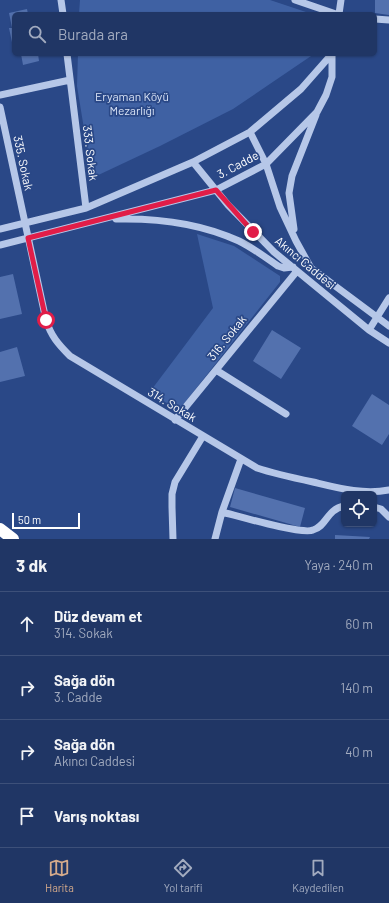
<!DOCTYPE html>
<html lang="tr">
<meta charset="utf-8">
<style>
body{margin:0;font-family:Barlow,sans-serif;background:#2d416e;color:#f1f3f6}
.controls{position:absolute;right:12px;bottom:12px;display:grid;overflow:hidden;border-radius:6px;box-shadow:0 1px 3px #0004}
.controls button{width:36px;height:36px;display:grid;place-items:center;padding:0;border:0;border-bottom:1px solid #3d5079;background:#203665;color:#f1f3f6;font:20px sans-serif}
.scale{position:absolute;left:12px;bottom:10px;width:68px;box-sizing:border-box;padding-left:4px;border:2px solid #fff;border-top:0;font-size:11px;line-height:14px;white-space:nowrap;color:#fff;-webkit-text-stroke:3px #2a4887;paint-order:stroke}
.stop{position:absolute;width:12px;height:12px;margin:-9px;border:3px solid #e11d48;border-radius:50%;background:#fff}
.stop.end{background:#e11d48;border-color:#fff;box-shadow:0 1px 4px #0008}
.list{margin:0;padding:0;list-style:none}
h2{display:flex;justify-content:space-between;align-items:center;height:52px;margin:0;padding:0 16px;font-size:17px}
h2 small{font-size:13px;font-weight:400;color:#a2abbf}
.list li{display:grid;grid-template-columns:26px 1fr auto;gap:12px;align-items:center;box-sizing:border-box;height:64px;padding:0 16px;border-top:1px solid #3d5079}
.list b{display:block;font-size:15px;white-space:nowrap}
.list p{margin:0;font-size:13px;white-space:nowrap;color:#a2abbf}
.list em{font-size:13px;font-style:normal;color:#a2abbf}
.icon{flex:none;width:22px;height:22px;fill:none;stroke:currentColor;stroke-width:2;stroke-linecap:round;stroke-linejoin:round}
.map{position:relative;flex:none;width:389px;height:539px;overflow:hidden}
.search{position:absolute;background:#203665;box-shadow:0 1px 3px #0004;left:12px;right:12px;top:12px;height:44px;display:flex;align-items:center;gap:10px;box-sizing:border-box;padding:0 14px;border-radius:6px;color:#a2abbf;font-size:15px}
.sheet{height:308px;background:#203665}
nav{display:flex;justify-content:space-around;align-items:center;box-sizing:border-box;height:56px;border-top:1px solid #3d5079;background:#203665;font-size:11px;color:#a2abbf}
nav a{display:grid;justify-items:center;gap:2px}
nav .on{color:#d6ab8b}
.map>svg:first-child{display:block}
.green{fill:#3f61a3}
.building{fill:#5371ae}
.lines{fill:none;stroke-linecap:round;stroke-linejoin:round}
.minor{stroke:#b6c7e8;stroke-width:7}
.highway{stroke:#fff;stroke-width:12}
.route{stroke:#e11d48;stroke-width:5}
.labels{text-anchor:middle;stroke-width:3.5;stroke-linejoin:round;paint-order:stroke}
.park-label{font-size:12px;fill:#d9e3f6;stroke:#2a4887}
.street-label{font-size:12px;fill:#fff;stroke:#2a4887}
</style>
<div class="map">
<svg width="389" height="539" viewBox="0 0 389 539">
<rect width="100%" height="100%" fill="#2a4887"/>
<path class="green" d="M80 0H270L312 14H79Z
M78 54H314L233 109 160 146 92 178 77 86Z
M197 234 234 246 280 276V282L179 410 149 393 213 308Z"/>
<path class="building" d="M375 0H389V15L375 13Z
M27 9 28 14H14L13 47 9 28H12L9 13Z
M21 54H38L39 61 23 65Z
M13 274 22 314 0 319V277Z
M272 330 301 348 281 379 253 361Z
M17 347 25 376 0 382V352Z
M372 394 389 405V434L382 445 352 426Z
M235 488 305 508 300 527 230 507Z
M335 535 370 537 369 539H335Z"/>
<g class="lines">
<path class="minor" d="M61 0 63 14
M295 0 336 14
M339 14 341 0
M375 19 389 20
M67 54 86 208
M0 95 70 80
M0 107 46 320C51 336 58 344 70 356L257 468C275 474 294 478 313 482 338 488 363 495 389 490
M250 132 266 164 280 207 296 241 311 268 389 326
M193 162 228 205 274 252 369 330 389 343
M116 219C158 218 200 223 239 241 253 248 265 257 278 266L284 268 293 267
M0 229 86 208 193 162 250 132 301 89 331 55
M294 229 289 193 292 176 316 115
M0 245 216 190 266 164 317 112 326 95 332 77V54
M369 330 389 298
M216 370 286 414
M175 420 297 271
M374 507 381 509 389 517
M222 512C238 516 302 535 313 530 327 526 326 510 344 506
M173 539 172 507V494L175 482 203 436
M215 539 222 512 241 459"/>
<path class="highway" d="M0 529 13 539"/>
</g>
<g class="lines">
<path class="route" d="M46 320 28 238 216 190 253 232"/>
</g>
<g class="labels">
<g class="park-label">
<text x="132" y="101">Eryaman Köyü<tspan x="132" dy="14">Mezarlığı</tspan></text>
</g>
<g class="street-label">
<text transform="translate(90 153) rotate(83)" y="4">333. Sokak</text>
<text transform="translate(23 163) rotate(78)" y="4">335. Sokak</text>
<text transform="translate(238 165) rotate(-28)" y="4">3. Cadde</text>
<text transform="translate(305 263) rotate(40)" y="4">Akıncı Caddesi</text>
<text transform="translate(227 338) rotate(-51)" y="4">316. Sokak</text>
<text transform="translate(172 405) rotate(31)" y="4">314. Sokak</text>
</g>
</g>
</svg>
<div class="controls">
<button><svg class="icon" aria-label="locate" viewBox="0 0 24 24"><circle cx="12" cy="12" r="6"/><path d="M12 2v4M12 18v4M2 12h4M18 12h4"/></svg></button>
</div>
<div class="scale">50 m</div>
<div class="stop" style="left:46px;top:320px"></div>
<div class="stop end" style="left:253px;top:232px"></div>
<div class="search"><svg class="icon" aria-label="search" viewBox="0 0 24 24"><circle cx="10" cy="10" r="6"/><path d="M15 15l6 6"/></svg>Burada ara</div>
</div>
<section class="sheet">
<h2>3 dk<small>Yaya · 240 m</small></h2>
<ul class="list">
<li><svg class="icon" aria-label="ahead" viewBox="0 0 24 24"><path d="M12 20V5M6 11l6-6 6 6"/></svg><div><b>Düz devam et</b><p>314. Sokak</p></div><em>60 m</em></li>
<li><svg class="icon" aria-label="right" viewBox="0 0 24 24"><path d="M7 20v-9h11M14 6l5 5-5 5"/></svg><div><b>Sağa dön</b><p>3. Cadde</p></div><em>140 m</em></li>
<li><svg class="icon" aria-label="right" viewBox="0 0 24 24"><path d="M7 20v-9h11M14 6l5 5-5 5"/></svg><div><b>Sağa dön</b><p>Akıncı Caddesi</p></div><em>40 m</em></li>
<li><svg class="icon" aria-label="arrive" viewBox="0 0 24 24"><path d="M6 21V4h12l-3 4 3 4H6"/></svg><div><b>Varış noktası</b></div></li>
</ul>
</section>
<nav>
<a class="on"><svg class="icon" aria-label="map" viewBox="0 0 24 24"><path d="M3 6l6-2 6 2 6-2v14l-6 2-6-2-6 2zM9 4v14M15 6v14"/></svg>Harita</a>
<a><svg class="icon" aria-label="directions" viewBox="0 0 24 24"><path d="M12 3l9 9-9 9-9-9zM9 14v-3h6M13 9l2 2-2 2"/></svg>Yol tarifi</a>
<a><svg class="icon" aria-label="saved" viewBox="0 0 24 24"><path d="M7 4h10v16l-5-4-5 4z"/></svg>Kaydedilen</a>
</nav>
